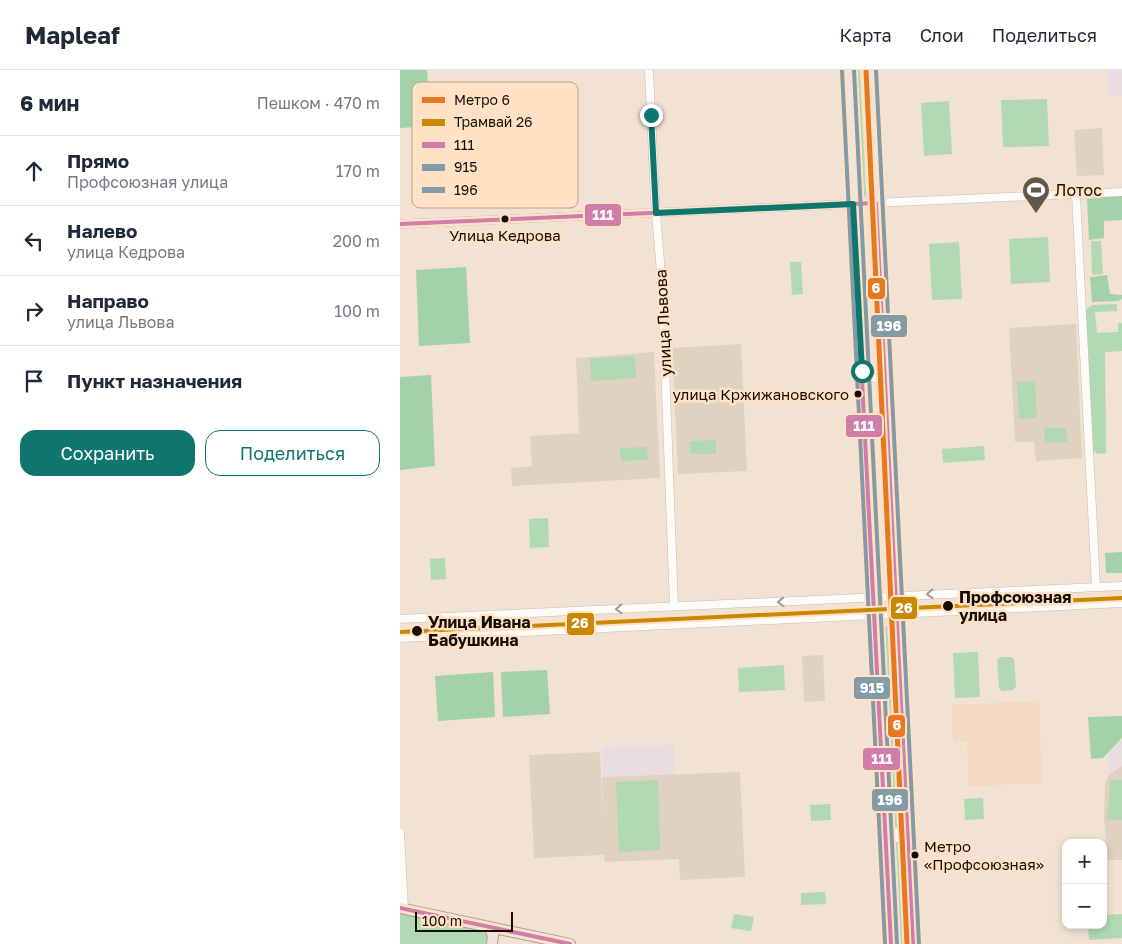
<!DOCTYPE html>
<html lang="ru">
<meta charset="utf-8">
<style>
body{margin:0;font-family:"Golos Text",sans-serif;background:#f6f6f7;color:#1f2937}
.controls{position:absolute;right:15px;bottom:15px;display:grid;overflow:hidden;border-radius:10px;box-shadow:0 2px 8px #0003}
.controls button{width:45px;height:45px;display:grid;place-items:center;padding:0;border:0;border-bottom:1px solid #e0e1e3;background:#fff;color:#1f2937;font:25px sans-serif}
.scale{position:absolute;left:15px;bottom:12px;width:98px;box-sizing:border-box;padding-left:5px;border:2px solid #150c04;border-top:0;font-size:14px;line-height:18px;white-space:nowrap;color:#150c04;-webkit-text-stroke:4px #ffe2c6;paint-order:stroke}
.stop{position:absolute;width:15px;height:15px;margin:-11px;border:4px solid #0f766e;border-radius:50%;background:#fff}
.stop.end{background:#0f766e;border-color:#fff;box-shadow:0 1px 5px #0008}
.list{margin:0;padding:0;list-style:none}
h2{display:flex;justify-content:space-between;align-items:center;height:65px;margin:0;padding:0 20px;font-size:21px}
h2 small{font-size:16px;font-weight:400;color:#747a83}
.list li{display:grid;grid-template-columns:32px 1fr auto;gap:15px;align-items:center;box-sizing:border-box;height:70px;padding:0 20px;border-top:1px solid #e0e1e3}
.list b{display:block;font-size:19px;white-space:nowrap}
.list p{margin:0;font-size:16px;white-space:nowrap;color:#747a83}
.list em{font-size:16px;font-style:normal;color:#747a83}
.actions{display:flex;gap:10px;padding:15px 20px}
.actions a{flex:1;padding:11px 0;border:1px solid #0f766e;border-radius:15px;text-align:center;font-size:18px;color:#0f766e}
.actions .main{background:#0f766e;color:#fff}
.icon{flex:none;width:28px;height:28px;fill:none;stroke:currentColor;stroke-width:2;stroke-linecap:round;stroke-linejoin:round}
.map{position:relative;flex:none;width:722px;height:874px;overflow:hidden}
header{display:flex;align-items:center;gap:30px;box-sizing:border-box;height:70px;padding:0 25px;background:#fff;border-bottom:1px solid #e0e1e3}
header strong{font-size:24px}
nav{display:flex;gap:28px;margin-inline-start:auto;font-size:18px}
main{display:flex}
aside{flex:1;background:#fff}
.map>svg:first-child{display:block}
.built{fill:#f4dac1}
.industrial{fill:#eadde1}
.education{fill:#e0d2c1}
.green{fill:#b0d9b4}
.forest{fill:#a3d1a9}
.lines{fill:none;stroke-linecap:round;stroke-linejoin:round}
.minor-casing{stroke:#c8bbaf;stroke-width:9}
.major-casing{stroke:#af9d90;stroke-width:12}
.minor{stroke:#fdfbf8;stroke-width:8}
.major{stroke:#eee5df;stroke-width:10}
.bus-1-casing{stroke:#ffe2c6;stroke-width:8}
.bus-2-casing{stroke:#ffe2c6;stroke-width:8}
.bus-3-casing{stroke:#ffe2c6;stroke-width:8}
.bus-1{stroke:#d07ea9;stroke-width:4}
.bus-2{stroke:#859aa7;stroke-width:4}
.bus-3{stroke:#859aa7;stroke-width:4}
.tram-1-casing{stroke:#ffe2c6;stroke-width:8}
.tram-1{stroke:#ca8701;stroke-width:4}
.metro-1-casing{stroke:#ffe2c6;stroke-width:9}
.metro-1{stroke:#e57821;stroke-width:5}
.oneway{stroke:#a09b96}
.route{stroke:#0f766e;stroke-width:6}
.bus-dot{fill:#150c04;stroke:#ffe2c6;stroke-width:2}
.labels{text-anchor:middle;stroke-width:5;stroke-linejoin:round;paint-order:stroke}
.bus-label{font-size:15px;fill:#150c04;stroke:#ffe2c6}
.poi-label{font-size:16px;fill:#150c04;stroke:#ffe2c6;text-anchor:start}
.street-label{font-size:16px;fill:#150c04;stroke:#ffe2c6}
.stop-label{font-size:16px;font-weight:bold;fill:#150c04;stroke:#ffe2c6;text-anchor:start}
.key{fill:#ffe2c6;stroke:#b9a28c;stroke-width:1}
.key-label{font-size:14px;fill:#150c04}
.line-badge{stroke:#ffe2c6;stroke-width:2}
.badge-label{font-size:14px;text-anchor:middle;font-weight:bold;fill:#fff}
</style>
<header>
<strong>Mapleaf</strong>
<nav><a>Карта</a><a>Слои</a><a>Поделиться</a></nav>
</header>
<main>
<aside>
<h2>6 мин<small>Пешком · 470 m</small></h2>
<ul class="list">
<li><svg class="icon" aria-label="ahead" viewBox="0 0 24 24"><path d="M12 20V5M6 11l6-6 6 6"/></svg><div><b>Прямо</b><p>Профсоюзная улица</p></div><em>170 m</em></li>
<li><svg class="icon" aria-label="left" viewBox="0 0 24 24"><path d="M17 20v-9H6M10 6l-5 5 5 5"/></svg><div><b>Налево</b><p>улица Кедрова</p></div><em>200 m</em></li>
<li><svg class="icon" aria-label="right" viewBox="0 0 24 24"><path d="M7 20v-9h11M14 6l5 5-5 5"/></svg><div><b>Направо</b><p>улица Львова</p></div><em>100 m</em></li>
<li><svg class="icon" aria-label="arrive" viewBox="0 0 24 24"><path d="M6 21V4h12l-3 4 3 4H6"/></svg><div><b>Пункт назначения</b></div></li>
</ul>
<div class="actions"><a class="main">Сохранить</a><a>Поделиться</a></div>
</aside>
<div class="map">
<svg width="722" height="874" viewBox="0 0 722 874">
<rect width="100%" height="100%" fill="#f2e2d3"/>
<path class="built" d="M639 631 642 713 569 716 567 672 553 673 552 635Z"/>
<path class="industrial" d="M707 0H722V25L708 27Z
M722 671V696L709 705 708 684Z
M274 675 275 704 203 707 202 677Z"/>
<path class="education" d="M702 58 704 105 677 106 674 60Z
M676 254 682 388 636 391 634 372H615L609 258Z
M341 274 347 401 278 404 272 278Z
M254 282 260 408 112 416 111 398 132 396 130 366 179 363 176 288Z
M423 585 425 631 404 632 402 586Z
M200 682 203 749 202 707 340 702 345 807 280 810 279 789 205 792 204 785 134 788 129 685Z
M722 696V790H708L704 749 705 714 709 705Z"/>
<path class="green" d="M453 0H467L472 122 469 126 460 127Z
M647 29 649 76 603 77 601 30Z
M549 31 552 84 524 86 521 33Z
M648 167 650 212 611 214 609 169Z
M691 171H701L703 204 692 205Z
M559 172 562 229 532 230 529 174Z
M390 192H401L403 224 392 225Z
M717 234V241L695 242 697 263 718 262V253H722V281L705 282 706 383 698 384 693 381 686 240 692 235Z
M235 286 236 308 191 311 190 289Z
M635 311 637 348 619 349 617 312Z
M644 358H666L667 372 645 373Z
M316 370V384H290V371Z
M584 376 585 390 543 393 542 379Z
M247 377 248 390 221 391 220 378Z
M148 448 149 477 130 478 129 449Z
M45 488 46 509 31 510 30 489Z
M492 556 502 755 498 759 490 757 480 557Z
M578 582 580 627 555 628 553 583Z
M600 587H611L614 589 616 617 613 620 602 621 599 618 597 590Z
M384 595 385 620 339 622 338 598Z
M711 709 722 710V750L707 749Z
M258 710 260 780 219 782 216 712Z
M583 728 584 749 565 750 564 729Z
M430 734 431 750 411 751 410 735Z
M495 771 501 775 506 874H498L490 775Z
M425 822 426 834 401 835V823Z
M0 844 82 860 87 866 86 874H0Z
M334 844 354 847 351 861 331 858Z
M722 844V868L689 870 688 855H703V845Z"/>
<path class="forest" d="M0 0H27L31 56 0 58Z
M722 125V150L704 151V168L689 170 687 129Z
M66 197 70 273 19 276 16 200Z
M707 205 710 224 722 225V229L718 231 692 232 690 207Z
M31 305 35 396 0 400V307Z
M722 482V503H706L705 483Z
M147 600 150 644 103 647 101 602Z
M93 602 95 647 38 651 35 606Z
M722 646V668L703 688 691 689 688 647Z"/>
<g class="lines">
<g class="minor-casing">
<path id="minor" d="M249 0 255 130 262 216 274 536
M676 125 696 517
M0 154 722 122
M462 299C467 311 479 311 485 301
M466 362C472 352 484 352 489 364
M0 549 722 516
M0 568 722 533
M485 755 488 761 496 763 503 759 507 752
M0 762 4 839
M485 776 490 770 498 767 505 772 507 777"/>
</g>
<g class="major-casing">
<path id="major" d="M448 0 491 874
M470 0 513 874
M0 838 170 874
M89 857 93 865 92 874"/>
</g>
<use href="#minor" class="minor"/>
<use href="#major" class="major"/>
<g class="bus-1-casing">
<path id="bus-1" d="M453 134 491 874
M0 154 476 133 513 874
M0 838 170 874"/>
</g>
<g class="bus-2-casing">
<path id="bus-2" d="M442 0 485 874
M464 0 507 874"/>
</g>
<g class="bus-3-casing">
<path id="bus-3" d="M454 0 497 874
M476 0 519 874"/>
</g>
<use href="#bus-1" class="bus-1"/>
<use href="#bus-2" class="bus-2"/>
<use href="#bus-3" class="bus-3"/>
<g class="tram-1-casing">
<path id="tram-1" d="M0 562 722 528"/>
</g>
<use href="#tram-1" class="tram-1"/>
<g class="metro-1-casing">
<path id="metro-1" d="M466 0 507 874"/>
</g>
<use href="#metro-1" class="metro-1"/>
</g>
<defs><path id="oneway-chevron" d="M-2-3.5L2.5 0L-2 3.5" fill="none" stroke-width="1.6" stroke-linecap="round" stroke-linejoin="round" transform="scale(1.25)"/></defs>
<g class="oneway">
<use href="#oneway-chevron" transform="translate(530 524) rotate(177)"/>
<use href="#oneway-chevron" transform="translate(381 532) rotate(178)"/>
<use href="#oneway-chevron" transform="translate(219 539) rotate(177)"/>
</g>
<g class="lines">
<path class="route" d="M251 45 256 143 453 134 462 301"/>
</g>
<defs>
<g id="stadium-pin" transform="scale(1.4375)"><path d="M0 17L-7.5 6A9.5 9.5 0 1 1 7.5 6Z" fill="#62574c" stroke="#ffe2c6"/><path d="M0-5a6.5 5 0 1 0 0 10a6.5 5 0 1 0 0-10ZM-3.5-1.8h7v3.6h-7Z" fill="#fff"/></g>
</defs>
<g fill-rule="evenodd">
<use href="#stadium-pin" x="636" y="120"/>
</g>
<g class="bus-dot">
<circle cx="105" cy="149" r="4.5"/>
<circle cx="458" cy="324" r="4.5"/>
<circle cx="548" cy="536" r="6"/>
<circle cx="17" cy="561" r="6"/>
<circle cx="515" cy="785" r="4.5"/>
</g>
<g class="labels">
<g class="bus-label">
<text x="105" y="171">Улица Кедрова</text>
<text x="449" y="330" text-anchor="end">улица Кржижановского</text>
<text x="524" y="782" text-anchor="start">Метро<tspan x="524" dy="18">«Профсоюзная»</tspan></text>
</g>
<g class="poi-label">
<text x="655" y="126">Лотос</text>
</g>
<g class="street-label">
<text transform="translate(263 253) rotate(-93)" y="6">улица Львова</text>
</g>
<g class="stop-label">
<text x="559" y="533">Профсоюзная<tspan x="559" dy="18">улица</tspan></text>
<text x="28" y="558">Улица Ивана<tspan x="28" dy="18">Бабушкина</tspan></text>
</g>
</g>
<rect x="12" y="12" width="166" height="126" rx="8" class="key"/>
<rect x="22" y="27" width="23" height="6" fill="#e57821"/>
<rect x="22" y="49" width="23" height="7" fill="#ca8701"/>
<rect x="22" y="72" width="23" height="6" fill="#d07ea9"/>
<rect x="22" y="94" width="23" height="7" fill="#859aa7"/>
<rect x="22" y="117" width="23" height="6" fill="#859aa7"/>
<g class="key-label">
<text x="54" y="35">Метро 6</text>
<text x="54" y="57">Трамвай 26</text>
<text x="54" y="80">111</text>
<text x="54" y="102">915</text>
<text x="54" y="125">196</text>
</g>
<g class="line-badge">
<rect x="184" y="133" width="38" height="24" rx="5" fill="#d07ea9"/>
<rect x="467" y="207" width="19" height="23" rx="5" fill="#e57821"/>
<rect x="470" y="244" width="38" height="24" rx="5" fill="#859aa7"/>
<rect x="445" y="344" width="38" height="24" rx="5" fill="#d07ea9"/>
<rect x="490" y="526" width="28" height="24" rx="5" fill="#ca8701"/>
<rect x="166" y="542" width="29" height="24" rx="5" fill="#ca8701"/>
<rect x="453" y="606" width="38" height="24" rx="5" fill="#859aa7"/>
<rect x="487" y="644" width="19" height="24" rx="5" fill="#e57821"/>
<rect x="462" y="677" width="39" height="24" rx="5" fill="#d07ea9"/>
<rect x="471" y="718" width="38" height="24" rx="5" fill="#859aa7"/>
</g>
<g class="badge-label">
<text x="203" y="150">111</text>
<text x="476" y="223">6</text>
<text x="489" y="261">196</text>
<text x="464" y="361">111</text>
<text x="504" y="543">26</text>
<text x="180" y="558">26</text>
<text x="472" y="623">915</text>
<text x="497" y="660">6</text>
<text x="482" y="694">111</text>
<text x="490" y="735">196</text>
</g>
</svg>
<div class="controls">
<button>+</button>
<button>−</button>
</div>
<div class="scale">100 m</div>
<div class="stop" style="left:462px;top:301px"></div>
<div class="stop end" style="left:251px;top:45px"></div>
</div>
</main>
